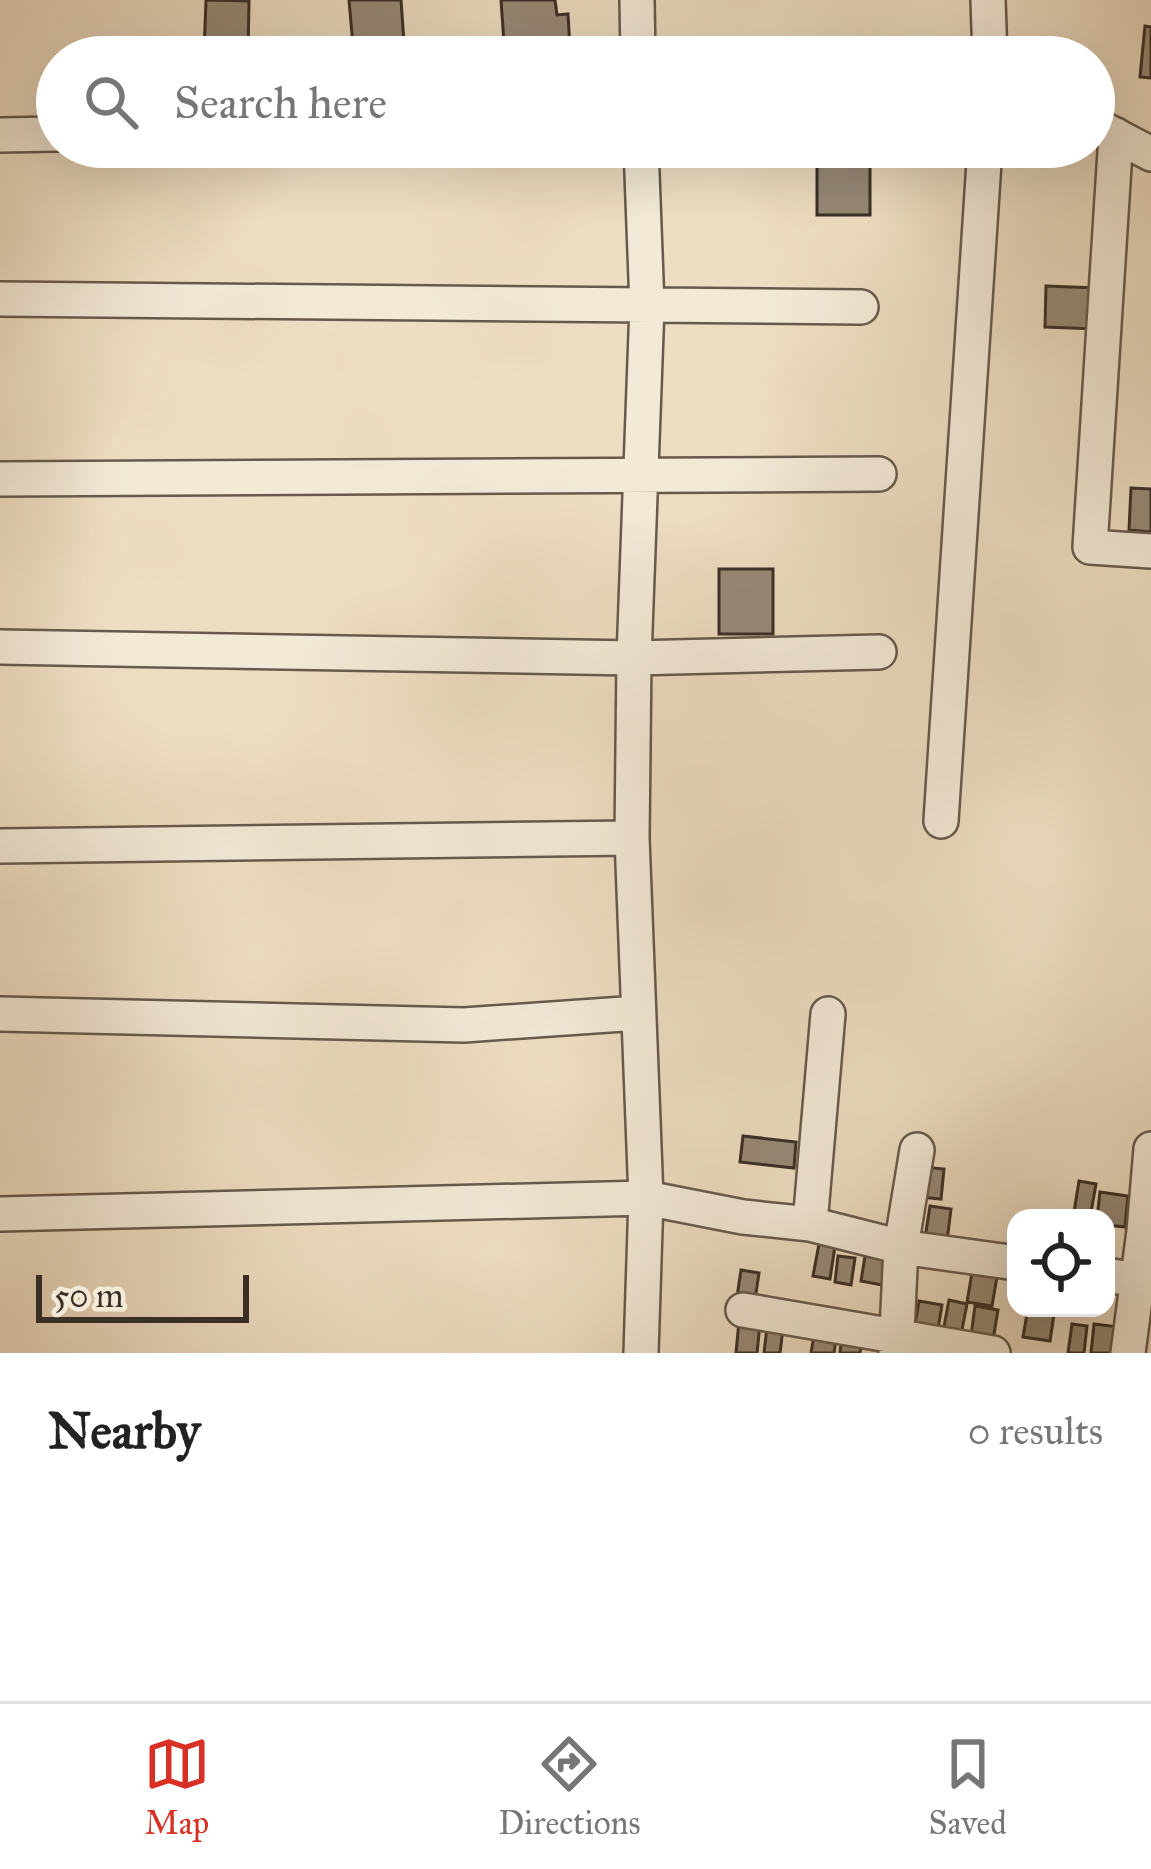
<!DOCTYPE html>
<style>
body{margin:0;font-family:"IM FELL Great Primer",serif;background:#f6f6f6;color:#222}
.controls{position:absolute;right:36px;bottom:36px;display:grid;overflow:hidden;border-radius:24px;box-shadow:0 12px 48px #0002}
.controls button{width:108px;height:108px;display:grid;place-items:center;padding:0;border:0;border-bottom:3px solid #e0e0e0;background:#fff;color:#222;font:60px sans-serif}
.scale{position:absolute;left:36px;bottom:30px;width:213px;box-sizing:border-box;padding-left:12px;border:6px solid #3a2e25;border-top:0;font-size:33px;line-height:42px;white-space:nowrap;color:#3a2e25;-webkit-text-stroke:9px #f3e9d7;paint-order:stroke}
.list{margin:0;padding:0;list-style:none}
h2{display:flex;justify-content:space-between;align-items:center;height:156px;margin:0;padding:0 48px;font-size:51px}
h2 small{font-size:39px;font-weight:400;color:#767676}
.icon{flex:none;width:66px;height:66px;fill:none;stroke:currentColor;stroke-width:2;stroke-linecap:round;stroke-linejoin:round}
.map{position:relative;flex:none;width:1151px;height:1353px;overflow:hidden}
.search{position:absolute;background:#fff;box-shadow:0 12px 48px #0002;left:36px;right:36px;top:36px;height:132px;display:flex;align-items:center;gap:30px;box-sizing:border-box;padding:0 42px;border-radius:66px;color:#767676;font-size:45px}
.sheet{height:348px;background:#fff}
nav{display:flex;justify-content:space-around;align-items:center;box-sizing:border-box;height:168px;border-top:3px solid #e0e0e0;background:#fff;font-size:33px;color:#767676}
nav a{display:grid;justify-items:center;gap:6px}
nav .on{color:#d93025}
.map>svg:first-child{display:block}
.building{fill:#978977;stroke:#3a2e25;stroke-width:3}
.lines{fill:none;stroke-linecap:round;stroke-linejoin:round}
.minor-casing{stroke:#675a4c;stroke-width:38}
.minor{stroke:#f3e9d7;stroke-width:33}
</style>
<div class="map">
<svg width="1151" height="1353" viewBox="0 0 1151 1353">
<rect width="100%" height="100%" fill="#edddc2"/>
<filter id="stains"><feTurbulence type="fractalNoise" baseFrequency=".00167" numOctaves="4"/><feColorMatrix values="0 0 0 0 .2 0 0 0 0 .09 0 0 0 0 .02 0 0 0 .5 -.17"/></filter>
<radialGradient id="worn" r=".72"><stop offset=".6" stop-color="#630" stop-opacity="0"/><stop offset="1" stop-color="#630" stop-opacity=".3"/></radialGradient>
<path class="building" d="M206 0 249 1 248 54 204 53Z
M349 0H401L405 57H354Z
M501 0H555L557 15 568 14 570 49 559 50V57H505Z
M1145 26 1151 27V78L1140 77Z
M817 164H870V215H817Z
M1046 286 1097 288 1096 329 1045 327Z
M1131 488 1151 489V532L1129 530Z
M719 569H773V634H719Z
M743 1136 796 1142 794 1168 740 1162Z
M923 1167 944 1169 941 1199 920 1197Z
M1079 1181 1096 1184 1090 1218H1073Z
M1100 1192 1128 1196 1125 1227 1106 1225V1218H1097Z
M930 1206 951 1209 947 1241 925 1238Z
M819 1244 835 1246 830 1279 813 1276Z
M838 1256 855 1258 851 1285 835 1282Z
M865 1256 885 1259 882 1285 861 1281Z
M973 1267 998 1271 992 1306 967 1302Z
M741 1270 759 1273 755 1300 737 1297Z
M949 1300 967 1304 961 1335 943 1332Z
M919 1301 942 1305 937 1335 914 1331Z
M975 1306 998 1310 993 1340 971 1336Z
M1028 1308H1055L1050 1341 1023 1337Z
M739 1321 760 1324 757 1353H736Z
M1072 1324 1087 1326 1084 1353H1068Z
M1094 1324 1119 1327 1116 1353H1091Z
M767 1327 783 1329 780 1353H764Z
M814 1335 836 1339 834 1353H811Z
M841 1344 861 1347 860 1353H840Z"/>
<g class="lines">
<g class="minor-casing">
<path id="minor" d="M637 0 638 57
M988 0 990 57
M1094 124 1151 154
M0 135 57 134
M1116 135 1090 547 1151 551
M0 299 861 307
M0 479 879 474
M0 647 634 658 879 652
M941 821 985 147
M0 846 632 838
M0 1014 464 1025 638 1013
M0 1214 646 1198 743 1217 810 1224 901 1247 1016 1263
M810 1224 828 1014
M1106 1275 1137 1280
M743 1310 993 1353
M641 1353 646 1198 632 838 634 658 647 306 641 147
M896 1353 901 1247 917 1150
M1128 1353 1144 1231 1151 1149"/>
</g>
<use href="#minor" class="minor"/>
</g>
<rect width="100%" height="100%" filter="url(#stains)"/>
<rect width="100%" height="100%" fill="url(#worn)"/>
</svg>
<div class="controls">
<button><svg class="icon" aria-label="locate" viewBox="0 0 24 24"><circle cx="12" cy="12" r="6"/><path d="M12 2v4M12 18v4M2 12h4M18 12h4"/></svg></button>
</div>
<div class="scale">50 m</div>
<div class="search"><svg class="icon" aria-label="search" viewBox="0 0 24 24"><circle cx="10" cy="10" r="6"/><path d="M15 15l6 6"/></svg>Search here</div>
</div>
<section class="sheet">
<h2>Nearby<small>0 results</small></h2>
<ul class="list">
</ul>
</section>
<nav>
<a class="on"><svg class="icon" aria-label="map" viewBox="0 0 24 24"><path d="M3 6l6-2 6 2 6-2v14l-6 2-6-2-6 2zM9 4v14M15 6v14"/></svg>Map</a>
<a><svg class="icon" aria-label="directions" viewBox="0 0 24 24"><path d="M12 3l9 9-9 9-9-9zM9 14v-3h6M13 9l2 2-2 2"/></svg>Directions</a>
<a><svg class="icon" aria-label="saved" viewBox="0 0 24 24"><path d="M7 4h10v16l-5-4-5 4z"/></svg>Saved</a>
</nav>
